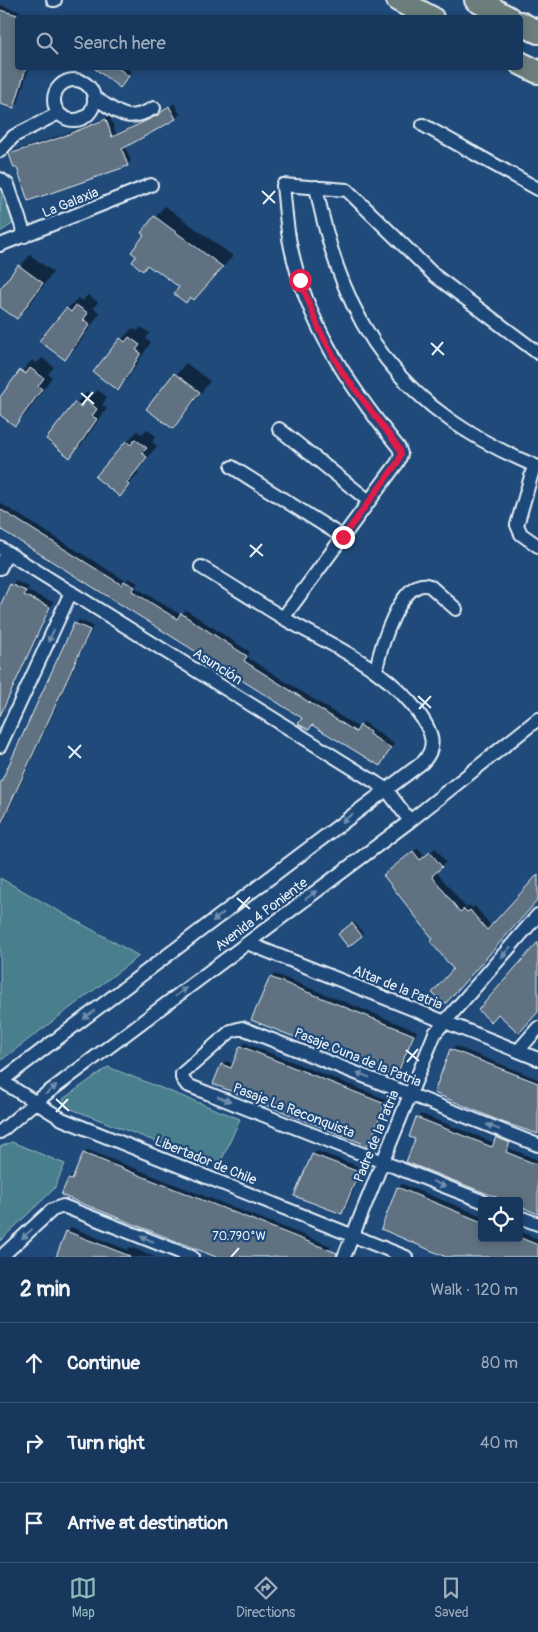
<!DOCTYPE html>
<meta charset="utf-8">
<style>
body{margin:0;font-family:Pangolin,sans-serif;background:#203f62;color:#f1f3f6}
.controls{position:absolute;right:15px;bottom:15px;display:grid;overflow:hidden;border-radius:5px;box-shadow:0 2px 8px #0003}
.controls button{width:45px;height:45px;display:grid;place-items:center;padding:0;border:0;border-bottom:1px solid #365272;background:#17385c;color:#f1f3f6;font:25px sans-serif}
.stop{position:absolute;width:15px;height:15px;margin:-11px;border:4px solid #e11d48;border-radius:50%;background:#fff}
.stop.end{background:#e11d48;border-color:#fff;box-shadow:0 1px 5px #0008}
.list{margin:0;padding:0;list-style:none}
h2{display:flex;justify-content:space-between;align-items:center;height:65px;margin:0;padding:0 20px;font-size:21px}
h2 small{font-size:16px;font-weight:400;color:#9eacbb}
.list li{display:grid;grid-template-columns:32px 1fr auto;gap:15px;align-items:center;box-sizing:border-box;height:80px;padding:0 20px;border-top:1px solid #365272}
.list b{display:block;font-size:19px;white-space:nowrap}
.list em{font-size:16px;font-style:normal;color:#9eacbb}
.icon{flex:none;width:28px;height:28px;fill:none;stroke:currentColor;stroke-width:2;stroke-linecap:round;stroke-linejoin:round}
.map{position:relative;flex:none;width:538px;height:1257px;overflow:hidden}
.search{position:absolute;background:#17385c;box-shadow:0 2px 8px #0003;left:15px;right:15px;top:15px;height:55px;display:flex;align-items:center;gap:12px;box-sizing:border-box;padding:0 18px;border-radius:5px;color:#9eacbb;font-size:19px}
.sheet{height:305px;background:#17385c}
nav{display:flex;justify-content:space-around;align-items:center;box-sizing:border-box;height:70px;border-top:1px solid #365272;background:#17385c;font-size:14px;color:#9eacbb}
nav a{display:grid;justify-items:center;gap:2px}
nav .on{color:#8bbbb9}
.map>svg:first-child{display:block}
.green{fill:#4a7e8c;stroke:#99b8c2}
.shadow{fill:#0007}
.building{fill:#617281;stroke:#e8f1f8}
.lines{fill:none;stroke-linecap:round;stroke-linejoin:round}
.minor-casing{stroke:#e8f1f8;stroke-width:16}
.motorway-casing{stroke:#e8f1f8;stroke-width:26}
.minor{stroke:#1f4a7a;stroke-width:12}
.motorway{stroke:#6c7e7c;stroke-width:22}
.oneway{fill:#6f8dac}
.route{stroke:#e11d48;stroke-width:6}
.ticks{fill:none;stroke:#e8f1f8;stroke-width:2}
.labels{text-anchor:middle;stroke-width:4.5;stroke-linejoin:round;paint-order:stroke}
.street-label{font-size:14px;fill:#e8f1f8;stroke:#1f4a7a}
.ticks-label{font-size:12px;text-anchor:middle;fill:#e8f1f8;stroke:#1f4a7a;stroke-width:4.5;stroke-linejoin:round;paint-order:stroke}
</style>
<div class="map">
<svg width="538" height="1257" viewBox="0 0 538 1257">
<rect width="100%" height="100%" fill="#1f4a7a"/>
<filter id="ink" filterUnits="userSpaceOnUse"><feTurbulence type="fractalNoise" baseFrequency=".02" numOctaves="2"/><feDisplacementMap in="SourceGraphic" scale="10" xChannelSelector="R" yChannelSelector="G"/><feConvolveMatrix kernelMatrix="1 2 1 2 8 2 1 2 1" color-interpolation-filters="sRGB"/></filter>
<g filter="url(#ink)">
<path class="green" d="M1 192 5 195 14 223 0 232Z
M0 878 139 956 0 1061Z
M108 1067 240 1119 219 1166 66 1107 63 1099Z
M12 1142 65 1164 54 1189 0 1241V1147Z"/>
<path class="shadow" d="M0 5 40 18H18V68H29L18 103 14 107 0 102Z
M96 68H127L132 72 120 86Z
M174 103 180 114 176 118 125 145 131 161 127 165 17 166 10 155 14 151 65 134 110 116 116 134 163 112Z
M165 206 233 256 205 287H181L146 235 155 217Z
M30 255 53 272 28 307 17 318 0 305V290Z
M88 295 98 302 93 308 100 313 76 348 65 359 67 309 78 298 82 301Z
M141 327 150 333 146 339 151 342 128 378 118 389 94 372 132 328 137 331Z
M42 358 54 367 48 374 52 377 26 414 15 425 0 413V397L32 360 36 364Z
M186 363 210 381 183 417 173 428 148 409Z
M98 390 107 397 102 405 107 408 81 445 70 456 76 403 87 392 92 396Z
M147 429 156 436 152 442 157 446 137 471 139 473 120 495 127 442 137 431 142 434Z
M0 503 126 581 129 578 138 583 135 587 181 615 186 610 250 652 247 657 359 728 364 722 394 744 383 761 379 765 0 528Z
M15 581 29 587 27 591 53 602 0 718V609Z
M79 620 93 626 0 829V788L76 624Z
M418 848 425 856 436 848 446 862 436 871 466 908 469 905 472 908 475 906 492 927 538 875V898L454 969 389 870Z
M354 922 363 933 348 945 341 933Z
M275 974 417 1031 400 1071 396 1075 271 978Z
M245 1043 388 1100 372 1141 368 1145 222 1065 226 1061 234 1064 241 1047Z
M455 1046 538 1079V1133L451 1050Z
M421 1114 495 1143 501 1134 513 1139 509 1148 538 1160V1213L417 1139V1118Z
M88 1150 331 1246 326 1257 69 1179 73 1175 75 1176 84 1154Z
M317 1151 362 1168 346 1209 342 1213 313 1155Z
M402 1184 482 1216V1238H519V1231L538 1239V1257H453L398 1188Z
M71 1227 127 1250 130 1247 155 1257H57L67 1232Z"/>
<path class="building" d="M0 10 18 15V68H26L14 108 0 104Z
M94 68H118L129 76 120 88Z
M169 106 176 119 122 149 128 166 28 201 17 168H14L9 154 59 138 106 119 112 137 158 115Z
M154 216 223 267 194 300 190 297 186 303 174 294 179 287 155 269 154 270 147 265 143 271 132 262 136 256 131 252 144 235 141 233Z
M18 265 43 283 17 319 0 307V289Z
M76 305 88 313 83 320 90 324 65 360 39 341 66 308 71 312Z
M129 337 140 345 136 350 141 353 118 391 93 372 120 338 125 342Z
M30 368 44 378 38 386 42 389 15 426 0 415V397L20 370 26 374Z
M174 373 200 392 173 429 146 409Z
M86 400 97 409 92 416 97 419 70 458 46 439 75 402 81 407Z
M135 439 147 448 142 453 147 457 127 483 129 485 120 497 95 477 126 441 131 445Z
M0 509 122 585 124 581 135 587 132 591 177 619 181 613 191 620 247 656 244 661 356 732 360 725 370 732 369 734 391 748 380 766 312 725 309 730 298 724 302 718 0 529Z
M10 584 26 591 24 595 50 607 0 716V606Z
M74 623 90 630 0 826V784Z
M413 851 420 860 430 852 442 867 432 876 460 912 464 909 467 912 470 910 487 930 538 874V900L445 1004 432 993 453 969 430 941 433 939 383 875Z
M352 923 362 936 348 947 338 934Z
M538 942V1012L519 1033 498 1014 491 1022 478 1010Z
M270 977 414 1035 396 1077 251 1020Z
M240 1046 385 1104 369 1146 213 1084 221 1064 231 1068Z
M450 1049 538 1083V1134L502 1122 434 1093Z
M416 1117 492 1147 496 1137 510 1143 506 1152 538 1165V1214L519 1206V1201H506L406 1162 415 1139 409 1137Z
M83 1153 337 1253 336 1257H216L61 1195 68 1179 72 1180Z
M312 1154 359 1172 342 1214 294 1196Z
M397 1187 482 1222V1238H521L538 1245V1257H446L381 1229Z
M66 1231 130 1256 129 1257H56Z"/>
<g class="lines">
<g class="minor-casing">
<path id="minor" d="M53 0H55
M54 100a20 20 0 1 1 40 0a20 20 0 1 1-40 0Z
M95 98C120 113 126 124 154 108
M423 125 538 189
M0 151 14 136 59 113
M0 179 8 185 25 236
M316 187C344 330 402 411 538 467
M0 245 151 185
M279 429 369 501
M534 466 517 525 521 534 538 546
M232 467 343 537
M0 548 386 789 410 821
M0 568 7 553
M283 618 398 462 401 454 399 448C348 385 304 320 289 238 286 221 285 203 283 185L347 190 434 275 538 353
M376 670C380 650 401 575 430 586L456 609
M0 746 71 592
M247 943 538 1059
M518 1051 538 1028
M0 1080 62 1119 406 1257
M0 1082 423 762C437 747 432 733 422 718 390 669 334 647 285 619 257 602 229 584 201 567
M0 1132 34 1103 410 821 538 719
M482 1201 187 1085 182 1078V1074L231 1031 242 1028 538 1145
M519 1217 538 1224
M1 1257 52 1210 63 1206 192 1257
M344 1257 435 1033 538 915"/>
</g>
<g class="motorway-casing">
<path id="motorway" d="M398 0 432 18
M476 0 509 18
M520 23 538 32
M520 63 538 72"/>
</g>
<use href="#minor" class="minor"/>
<use href="#motorway" class="motorway"/>
</g>
<defs><path id="oneway-solid" d="M-6-.8H1V-3.2L6.5 0L1 3.2V.8H-6Z" transform="scale(1.25)"/></defs>
<g class="oneway">
<use href="#oneway-solid" transform="translate(51 636) rotate(115)"/>
<use href="#oneway-solid" transform="translate(347 818) rotate(143)"/>
<use href="#oneway-solid" transform="translate(311 895) rotate(-37)"/>
<use href="#oneway-solid" transform="translate(218 917) rotate(143)"/>
<use href="#oneway-solid" transform="translate(506 952) rotate(131)"/>
<use href="#oneway-solid" transform="translate(181 992) rotate(-37)"/>
<use href="#oneway-solid" transform="translate(89 1015) rotate(143)"/>
<use href="#oneway-solid" transform="translate(363 1075) rotate(-159)"/>
<use href="#oneway-solid" transform="translate(51 1090) rotate(-37)"/>
<use href="#oneway-solid" transform="translate(224 1099) rotate(21)"/>
<use href="#oneway-solid" transform="translate(493 1127) rotate(-158)"/>
<use href="#oneway-solid" transform="translate(439 1184) rotate(22)"/>
<use href="#oneway-solid" transform="translate(27 1234) rotate(137)"/>
<use href="#oneway-solid" transform="translate(147 1239) rotate(-158)"/>
</g>
</g>
<g class="lines" filter="url(#ink)">
<path class="route" d="M300 280 319 329 342 372 399 448 401 454 398 462 343 537"/>
</g>
<path class="ticks" d="M262 191 275 203M263 204 275 191M431 343 444 355M432 355 443 342M81 393 94 404M82 405 93 392M250 545 263 556M250 557 262 544M418 696 431 708M419 709 431 696M68 746 81 758M69 758 81 745M237 898 250 909M238 910 250 897M406 1050 419 1061M407 1062 418 1049M56 1099 69 1111M56 1112 68 1099M231 1257 239 1248"/>
<g class="labels">
<g class="street-label">
<text transform="translate(70 202) rotate(-22)" y="5">La Galaxia</text>
<text transform="translate(218 666) rotate(32)" y="5">Asunción</text>
<text transform="translate(261 914) rotate(-37)" y="5">Avenida 4 Poniente</text>
<text transform="translate(398 987) rotate(22)" y="5">Altar de la Patria</text>
<text transform="translate(358 1057) rotate(22)" y="5">Pasaje Cuna de la Patria</text>
<text transform="translate(294 1110) rotate(21)" y="5">Pasaje La Reconquista</text>
<text transform="translate(376 1136) rotate(-68)" y="5">Padre de la Patria</text>
<text transform="translate(206 1160) rotate(22)" y="5">Libertador de Chile</text>
</g>
</g>
<g class="ticks-label">
<text x="239" y="1240">70.790°W</text>
</g>
</svg>
<div class="controls">
<button><svg class="icon" aria-label="locate" viewBox="0 0 24 24"><circle cx="12" cy="12" r="6"/><path d="M12 2v4M12 18v4M2 12h4M18 12h4"/></svg></button>
</div>
<div class="stop" style="left:300px;top:280px"></div>
<div class="stop end" style="left:343px;top:537px"></div>
<div class="search"><svg class="icon" aria-label="search" viewBox="0 0 24 24"><circle cx="10" cy="10" r="6"/><path d="M15 15l6 6"/></svg>Search here</div>
</div>
<section class="sheet">
<h2>2 min<small>Walk · 120 m</small></h2>
<ul class="list">
<li><svg class="icon" aria-label="ahead" viewBox="0 0 24 24"><path d="M12 20V5M6 11l6-6 6 6"/></svg><div><b>Continue</b></div><em>80 m</em></li>
<li><svg class="icon" aria-label="right" viewBox="0 0 24 24"><path d="M7 20v-9h11M14 6l5 5-5 5"/></svg><div><b>Turn right</b></div><em>40 m</em></li>
<li><svg class="icon" aria-label="arrive" viewBox="0 0 24 24"><path d="M6 21V4h12l-3 4 3 4H6"/></svg><div><b>Arrive at destination</b></div></li>
</ul>
</section>
<nav>
<a class="on"><svg class="icon" aria-label="map" viewBox="0 0 24 24"><path d="M3 6l6-2 6 2 6-2v14l-6 2-6-2-6 2zM9 4v14M15 6v14"/></svg>Map</a>
<a><svg class="icon" aria-label="directions" viewBox="0 0 24 24"><path d="M12 3l9 9-9 9-9-9zM9 14v-3h6M13 9l2 2-2 2"/></svg>Directions</a>
<a><svg class="icon" aria-label="saved" viewBox="0 0 24 24"><path d="M7 4h10v16l-5-4-5 4z"/></svg>Saved</a>
</nav>
